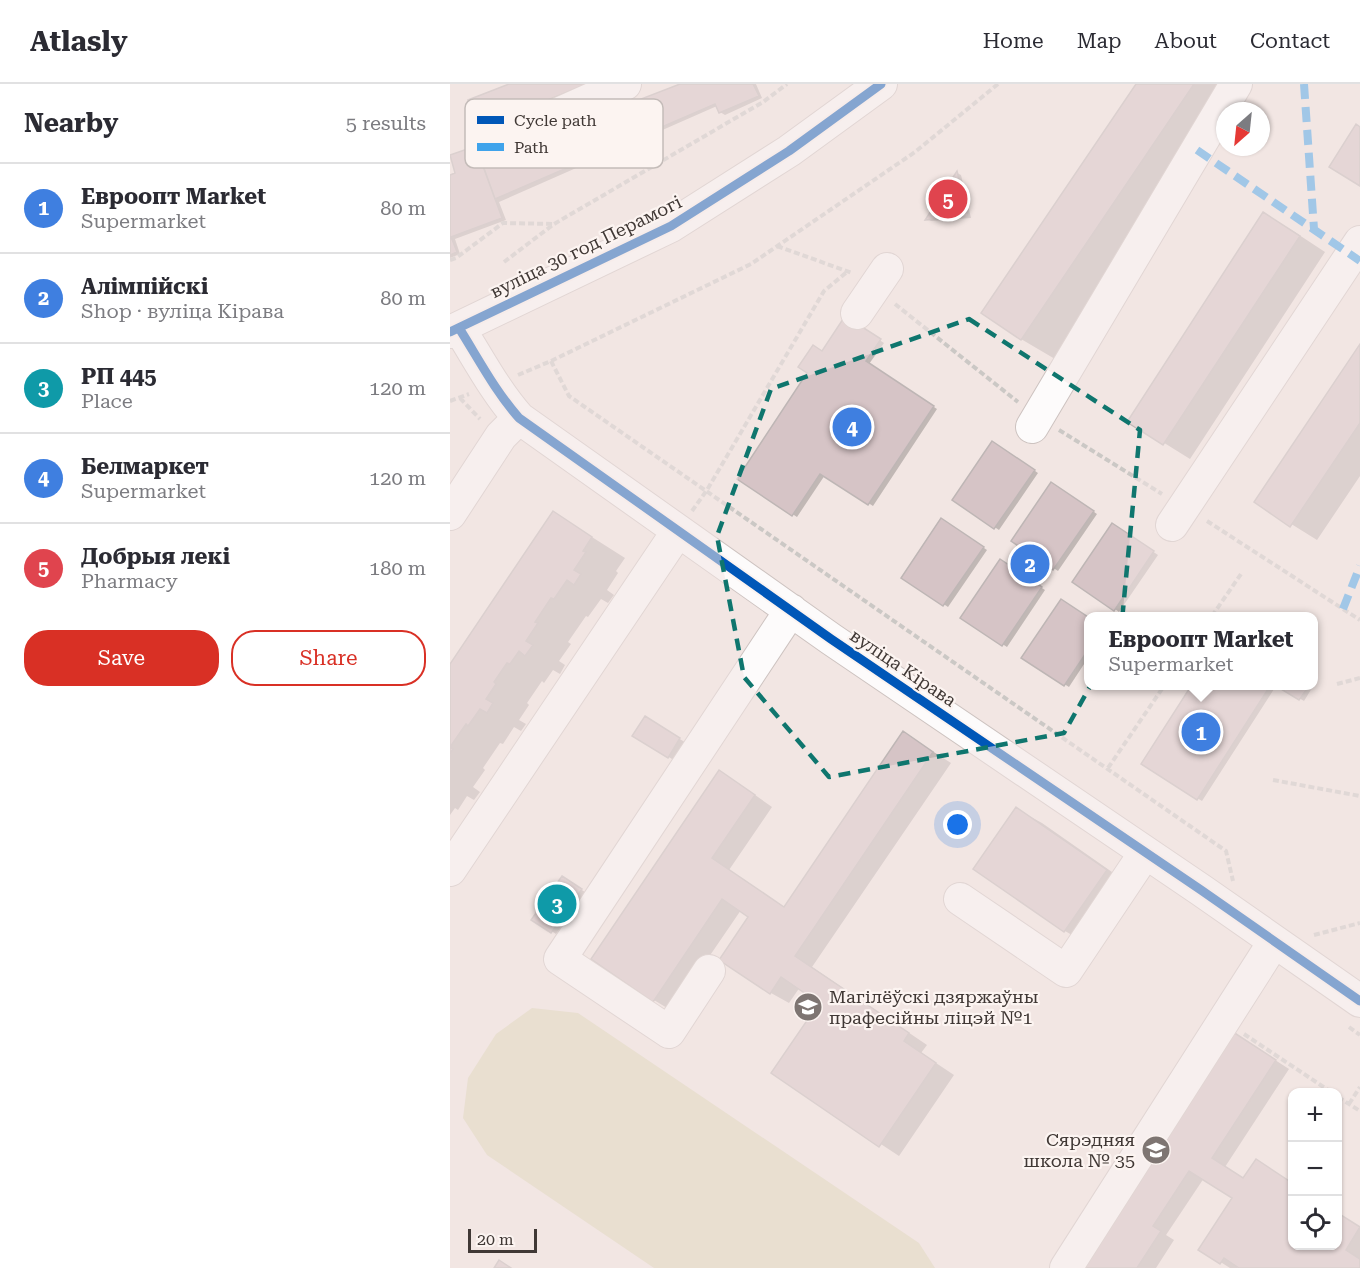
<!DOCTYPE html>
<meta charset="utf-8">
<style>
body{margin:0;font-family:"Roboto Serif",serif;background:#f7f7f7;color:#2b2b33}
.controls{position:absolute;right:18px;bottom:18px;display:grid;overflow:hidden;border-radius:12px;box-shadow:0 2px 4px #0004}
.controls button{width:54px;height:54px;display:grid;place-items:center;padding:0;border:0;border-bottom:2px solid #e1e1e2;background:#fff;color:#2b2b33;font:30px sans-serif}
.compass{position:absolute;left:766px;top:18px;width:54px;height:54px;border-radius:50%;background:#fff;box-shadow:0 2px 4px #0004;rotate:207deg}
.scale{position:absolute;left:18px;bottom:15px;width:69px;box-sizing:border-box;padding-left:6px;border:3px solid #403835;border-top:0;font-size:16px;line-height:21px;white-space:nowrap;color:#403835;-webkit-text-stroke:4px #fcf4f1;paint-order:stroke}
.you{position:absolute;left:508px;top:741px;width:21px;height:21px;margin:-15px;border:4px solid #fff;border-radius:50%;background:#1a73e8;box-shadow:0 0 0 9px #1a73e833}
.badge{display:grid;place-items:center;width:39px;height:39px;border-radius:50%;background:#d93025;color:#fff;font-size:20px;font-weight:700}
.pin{position:absolute;translate:-50% -50%;border:3px solid #fff;box-shadow:0 2px 6px #0006}
.popup{position:absolute;left:634px;top:528px;width:234px;height:78px;box-sizing:border-box;display:grid;place-content:center;border-radius:12px;background:#fff;filter:drop-shadow(0 2px 4px #0005);font-size:20px;white-space:nowrap;color:#7c7c81}
.popup b{font-size:22px;color:#2b2b33}
.popup::after{content:'';position:absolute;left:50%;top:100%;margin-left:-12px;border:12px solid transparent;border-top-color:#fff}
.list{margin:0;padding:0;list-style:none}
h2{display:flex;justify-content:space-between;align-items:center;height:78px;margin:0;padding:0 24px;font-size:26px}
h2 small{font-size:20px;font-weight:400;color:#7c7c81}
.list li{display:grid;grid-template-columns:39px 1fr auto;gap:18px;align-items:center;box-sizing:border-box;height:90px;padding:0 24px;border-top:2px solid #e1e1e2}
.list b{display:block;font-size:22px;white-space:nowrap}
.list p{margin:0;font-size:20px;white-space:nowrap;color:#7c7c81}
.list em{font-size:20px;font-style:normal;color:#7c7c81}
.actions{display:flex;gap:12px;padding:18px 24px}
.actions a{flex:1;padding:14px 0;border:2px solid #d93025;border-radius:24px;text-align:center;font-size:21px;color:#d93025}
.actions .main{background:#d93025;color:#fff}
.icon{flex:none;width:33px;height:33px;fill:none;stroke:currentColor;stroke-width:2;stroke-linecap:round;stroke-linejoin:round}
.map{position:relative;flex:none;width:910px;height:1184px;overflow:hidden}
header{display:flex;align-items:center;gap:36px;box-sizing:border-box;height:84px;padding:0 30px;background:#fff;border-bottom:2px solid #e1e1e2}
header strong{font-size:28px}
nav{display:flex;gap:33px;margin-inline-start:auto;font-size:21px}
main{display:flex}
aside{flex:1;background:#fff}
.map>svg:first-child{display:block}
.green{fill:#ddd7b9}
.shadow{fill:#0003}
.building{fill:#d6c4c6;stroke:#beb6b5;stroke-width:1.5}
.lines{fill:none;stroke-linecap:round;stroke-linejoin:round}
.minor-casing{stroke:#cdc3c0;stroke-width:34}
.path{stroke:#cbc8c5;stroke-width:4;stroke-dasharray:6 3;stroke-linecap:butt}
.minor{stroke:#fdfbfb;stroke-width:32}
.quiet{stroke:#3fa3eb;stroke-width:8;stroke-dasharray:15 8;stroke-linecap:butt}
.cycleway-casing{stroke:#fcf4f1;stroke-width:13}
.cycleway{stroke:#0057b8;stroke-width:9}
.marked{fill:none;stroke:#0f766e;stroke-width:4.5;stroke-dasharray:12 8;stroke-linejoin:round}
.labels{text-anchor:middle;stroke-width:4.5;stroke-linejoin:round;paint-order:stroke}
.street-label{font-size:18px;fill:#403835;stroke:#fcf4f1}
.poi-label{font-size:18px;fill:#403835;stroke:#fcf4f1;text-anchor:start}
.key{fill:#fcf4f1;stroke:#c4bcb9;stroke-width:1.5}
.key-label{font-size:16px;fill:#403835}
</style>
<header>
<strong>Atlasly</strong>
<nav><a>Home</a><a>Map</a><a>About</a><a>Contact</a></nav>
</header>
<main>
<aside>
<h2>Nearby<small>5 results</small></h2>
<ul class="list">
<li><span class="badge" style="background:#3f7fe0">1</span><div><b>Евроопт Market</b><p>Supermarket</p></div><em>80 m</em></li>
<li><span class="badge" style="background:#3f7fe0">2</span><div><b>Алімпійскі</b><p>Shop · вуліца Кірава</p></div><em>80 m</em></li>
<li><span class="badge" style="background:#0f9aa8">3</span><div><b>РП 445</b><p>Place</p></div><em>120 m</em></li>
<li><span class="badge" style="background:#3f7fe0">4</span><div><b>Белмаркет</b><p>Supermarket</p></div><em>120 m</em></li>
<li><span class="badge" style="background:#e0444e">5</span><div><b>Добрыя лекі</b><p>Pharmacy</p></div><em>180 m</em></li>
</ul>
<div class="actions"><a class="main">Save</a><a>Share</a></div>
</aside>
<div class="map">
<svg width="910" height="1184" viewBox="0 0 910 1184">
<rect width="100%" height="100%" fill="#f2e6e3"/>
<path class="green" d="M82 924 128 929 469 1159 485 1184H204L37 1071 13 1034 18 994 46 950Z"/>
<path class="shadow" d="M63 0H146L36 45 32 42Z
M234 0H306L312 14 275 31 270 28 267 22 49 118 56 136 5 155 10 170 0 174V93L7 90 26 64 30 66 34 77Z
M687 0H791L605 275 571 255Z
M507 89 511 91 521 134 481 137 477 135Z
M840 145 875 168 740 375 679 337Z
M396 234 434 259 419 280 487 325 423 422 375 391 347 433 289 395Z
M910 263V392L867 456 806 418Z
M547 361 588 389 549 446 504 416Z
M606 402 647 430 608 487 563 457Z
M104 429 175 474 166 487 168 489 157 506 164 511 158 519 151 515 138 533 136 532 118 558 121 560 109 577 115 581 110 590 103 586 94 599 92 597 77 619 79 621 69 636 76 640 71 647 64 643 53 660 50 659 33 684 35 686 23 703 30 708 24 716 17 712 8 726 5 724 0 731V582Z
M492 436 537 466 498 523 453 493Z
M663 441 708 471 669 528 665 525Z
M550 477 595 506 557 563 512 534Z
M612 517 638 534V574L619 603 573 574Z
M864 594 867 596 854 617 829 602H864Z
M743 602H826L752 717 693 680Z
M195 634 238 660 227 678 184 652Z
M454 649 501 679 362 883 477 961 471 969 504 991 449 1072 323 989 372 918 350 903 339 919 321 909 300 832 291 826 222 927 204 916 288 699 322 723 279 786 335 824Z
M566 725 592 739 682 802 641 862 615 847 525 784Z
M112 794 135 808 106 850 83 835Z
M797 958 839 985 775 1083 794 1096 820 1085 842 1100V1162H888V1129L910 1144V1184H792L788 1182 787 1184H780L750 1165 784 1114 754 1094 716 1151 724 1156 706 1184H636Z"/>
<path class="building" d="M59 0H137L31 43 18 16Z
M230 0H303L309 12 269 29 265 20 45 115 31 77Z
M686 0H744L571 256 531 229Z
M906 40 910 43V102L879 83Z
M26 62 52 134 1 153 7 168 0 171V91L5 89 0 71Z
M507 87 518 132 475 136Z
M813 128 850 152 713 361 677 338Z
M395 232 431 255 416 277 484 322 418 421 370 390 342 432 287 395 357 289 348 283 363 261 372 267Z
M910 260V339L840 443 804 418Z
M542 357 585 386 544 445 502 416Z
M601 398 644 427 603 486 561 457Z
M103 427 142 453 133 467 136 468 124 486 131 490 124 501 117 496 104 515 101 514 85 538 88 539 76 557 83 561 75 572 69 567 60 580 57 579 44 598 46 600 36 615 43 619 37 629 30 625 18 642 16 640 0 663 3 665 0 669V580Z
M491 434 534 463 493 522 451 494Z
M662 439 704 467 664 527 622 498Z
M550 475 592 503 552 562 510 534Z
M611 515 638 533V566L614 602 571 574Z
M741 602H820L747 716 691 680Z
M826 602H859L849 616Z
M195 632 230 654 218 674 182 652Z
M453 647 483 668 345 872 459 949 454 957 486 979 429 1063 321 989 369 919 331 893 320 910 269 876 298 833 272 815 203 918 141 875 269 686 305 711 262 774 334 823Z
M566 723 657 786 614 848 523 785Z
M112 792 132 805 101 849 81 836Z
M783 948 826 976 762 1074 793 1094 806 1075 842 1099V1162H888V1129L910 1143 896 1166 910 1175V1184H789L774 1174 770 1180 748 1166 782 1114 739 1087 703 1142 711 1147 687 1184H633Z
M49 1176 61 1184H44Z"/>
<g class="lines">
<g class="minor-casing">
<path id="minor" d="M52 55 175 0
M407 229 437 185
M9 244C28 274 45 307 69 334L381 555 751 806 910 917
M0 248 221 142 339 67 431 0
M582 343 786 0
M0 430 51 352 69 334
M722 441 910 158
M0 786 228 447
M510 815 616 887 695 769
M259 887 219 948 110 875 341 526
M616 1184 824 858"/>
</g>
<path class="path" d="M327 162 402 189
M0 176 6 174 53 139 104 140
M54 178 104 140 313 18 337 0
M445 220 568 318
M101 277 119 312 776 767 783 797
M68 291 101 277 301 180 465 68 548 0
M10 314 30 335
M0 317 19 310
M609 346 712 410
M242 427 257 406 374 207 398 187
M757 437 910 536
M762 532 791 490
M887 600 910 594
M658 684 714 602
M823 696 910 712
M864 851 910 839
M899 943 910 951
M794 950 881 1008
M888 1013 910 1027
M899 1020 910 1003"/>
<use href="#minor" class="minor"/>
<path class="quiet" d="M854 0 864 145
M747 66 910 177
M893 525 910 482"/>
<g class="cycleway-casing">
<path id="cycleway" d="M9 244C28 274 45 307 69 334L381 555 751 806 910 917
M0 248 221 142 339 67 431 0"/>
</g>
<use href="#cycleway" class="cycleway"/>
</g>
<path d="M0 0H910V1184H0ZM519 235 690 346 671 547 614 649 379 693 294 593 267 452 321 305Z" fill="#f2e6e3" fill-opacity=".55" fill-rule="evenodd"/>
<path class="marked" d="M519 235 690 346 671 547 614 649 379 693 294 593 267 452 321 305Z"/>
<defs>
<g id="university-disc" transform="scale(1.5)"><circle r="9.5" fill="#7e7572" stroke="#fcf4f1"/><path d="M0-5L7-2L0 1L-7-2ZM-4 1L0 2.5L4 1V4Q0 6-4 4Z" fill="#fff"/></g>
<g id="school-disc" transform="scale(1.5)"><circle r="9.5" fill="#7e7572" stroke="#fcf4f1"/><path d="M0-5L7-2L0 1L-7-2ZM-4 1L0 2.5L4 1V4Q0 6-4 4Z" fill="#fff"/></g>
</defs>
<g fill-rule="evenodd">
<use href="#university-disc" x="358" y="923"/>
<use href="#school-disc" x="706" y="1066"/>
</g>
<g class="labels">
<g class="street-label">
<text transform="translate(136 163) rotate(-26)" y="6">вуліца 30 год Перамогі</text>
<text transform="translate(453 584) rotate(34)" y="6">вуліца Кірава</text>
</g>
<g class="poi-label">
<text x="379" y="919">Магілёўскі дзяржаўны<tspan x="379" dy="21">прафесійны ліцэй №1</tspan></text>
<text x="685" y="1062" text-anchor="end">Сярэдняя<tspan x="685" dy="21">школа № 35</tspan></text>
</g>
</g>
<rect x="15" y="15" width="198" height="69" rx="9" class="key"/>
<rect x="27" y="32" width="27" height="8" fill="#0057b8"/>
<rect x="27" y="59" width="27" height="8" fill="#3fa3eb"/>
<g class="key-label">
<text x="64" y="42">Cycle path</text>
<text x="64" y="69">Path</text>
</g>
</svg>
<div class="controls">
<button>+</button>
<button>−</button>
<button><svg class="icon" aria-label="locate" viewBox="0 0 24 24"><circle cx="12" cy="12" r="6"/><path d="M12 2v4M12 18v4M2 12h4M18 12h4"/></svg></button>
</div>
<svg class="compass" viewBox="-18 -18 36 36"><path d="M0-13l5 13h-10z" fill="#e53935"/><path d="M0 13l5-13h-10z" fill="#7c7c81"/></svg>
<div class="scale">20 m</div>
<div class="you"></div>
<div class="pin badge" style="left:751px;top:648px;background:#3f7fe0">1</div>
<div class="popup"><b>Евроопт Market</b>Supermarket</div>
<div class="pin badge" style="left:580px;top:480px;background:#3f7fe0">2</div>
<div class="pin badge" style="left:107px;top:820px;background:#0f9aa8">3</div>
<div class="pin badge" style="left:402px;top:343px;background:#3f7fe0">4</div>
<div class="pin badge" style="left:498px;top:115px;background:#e0444e">5</div>
</div>
</main>
